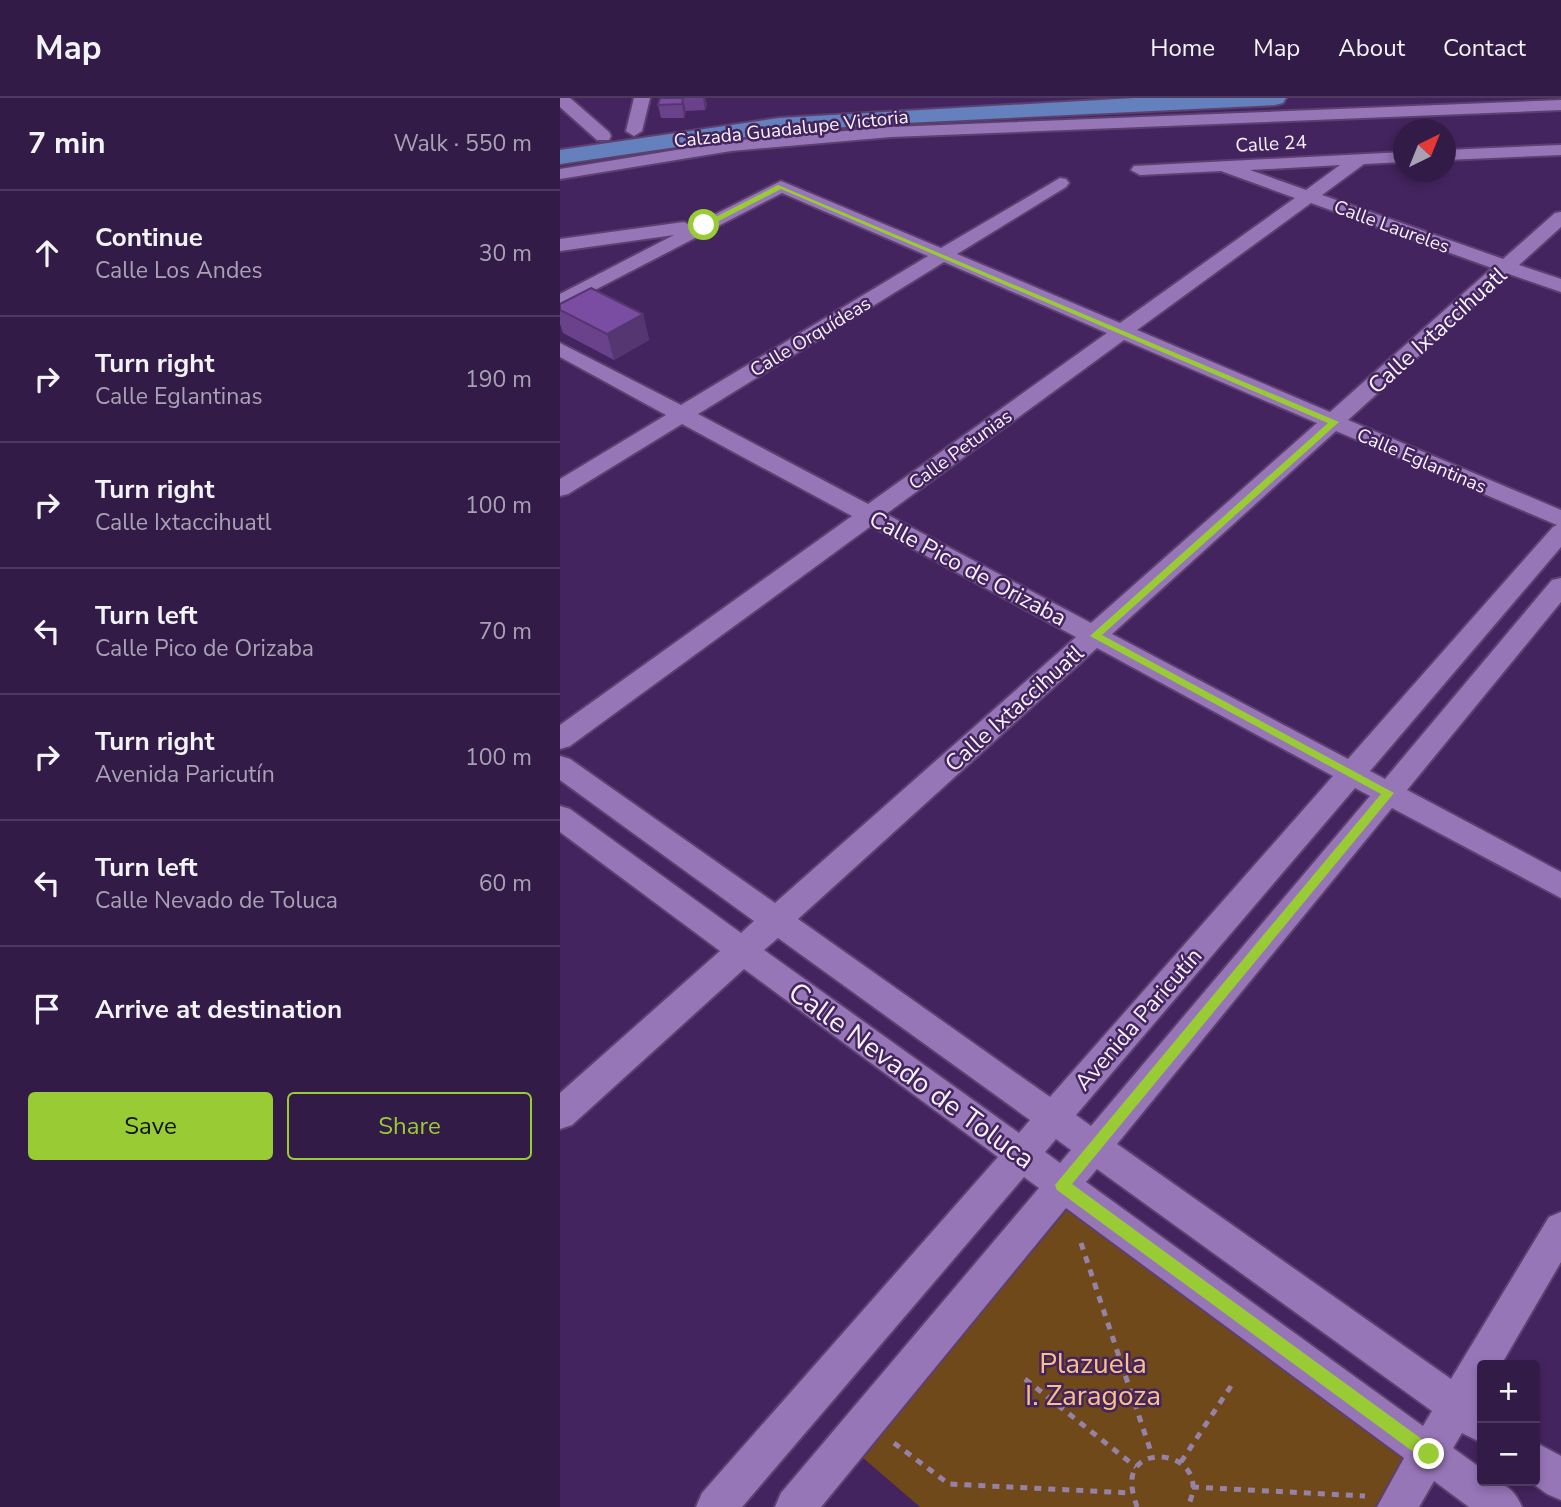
<!DOCTYPE html>
<meta charset="utf-8">
<style>
body{margin:0;font-family:"Nunito Sans",sans-serif;background:#3b244e;color:#f1f3f6}
.controls{position:absolute;right:21px;bottom:21px;display:grid;overflow:hidden;border-radius:7px;box-shadow:0 4px 10px #0003}
.controls button{width:63px;height:63px;display:grid;place-items:center;padding:0;border:0;border-bottom:2px solid #4e3960;background:#331b47;color:#f1f3f6;font:35px sans-serif}
.compass{position:absolute;left:833px;top:21px;width:63px;height:63px;border-radius:50%;background:#331b47;box-shadow:0 4px 10px #0003;rotate:43deg}
.stop{position:absolute;width:21px;height:21px;margin:-16px;border:5px solid #99cb35;border-radius:50%;background:#fff}
.stop.end{background:#99cb35;border-color:#fff;box-shadow:0 2px 7px #0008}
.list{margin:0;padding:0;list-style:none}
h2{display:flex;justify-content:space-between;align-items:center;height:91px;margin:0;padding:0 28px;font-size:30px}
h2 small{font-size:23px;font-weight:400;color:#a9a1b4}
.list li{display:grid;grid-template-columns:46px 1fr auto;gap:21px;align-items:center;box-sizing:border-box;height:126px;padding:0 28px;border-top:2px solid #4e3960}
.list b{display:block;font-size:26px;white-space:nowrap}
.list p{margin:0;font-size:23px;white-space:nowrap;color:#a9a1b4}
.list em{font-size:23px;font-style:normal;color:#a9a1b4}
.actions{display:flex;gap:14px;padding:21px 28px}
.actions a{flex:1;padding:16px 0;border:2px solid #99cb35;border-radius:7px;text-align:center;font-size:24px;color:#99cb35}
.actions .main{background:#99cb35;color:#111}
.icon{flex:none;width:38px;height:38px;fill:none;stroke:currentColor;stroke-width:2;stroke-linecap:round;stroke-linejoin:round}
.map{position:relative;flex:none;width:1001px;height:1409px;overflow:hidden}
header{display:flex;align-items:center;gap:42px;box-sizing:border-box;height:98px;padding:0 35px;background:#331b47;border-bottom:2px solid #4e3960}
header strong{font-size:33px}
nav{display:flex;gap:38px;margin-inline-start:auto;font-size:24px}
main{display:flex}
aside{flex:1;background:#331b47}
.map>svg:first-child{display:block}
.green{fill:#70491a}
.lines{fill:none;stroke-linecap:round;stroke-linejoin:round}
.minor-casing{stroke:#5c406f;stroke-width:4}
.primary-casing{stroke:#5c406f;stroke-width:4}
.path{stroke:#9682a6;stroke-width:5;stroke-dasharray:7 7;stroke-linecap:butt}
.minor{fill:#9776b8;fill-rule:evenodd}
.primary{fill:#6480bd;fill-rule:evenodd}
.wall{fill:#69428b}
.shaded-wall{fill:#553671}
.building{fill:#7a4da2;stroke:#553671;stroke-width:2}
.route{fill:#99cb35}
.labels{text-anchor:middle;stroke-width:5;stroke-linejoin:round;paint-order:stroke}
.far-street-label{font-size:19px;fill:#f6f2fa;stroke:#44245f}
.street-label{font-size:23px;fill:#f6f2fa;stroke:#44245f}
.near-street-label{font-size:28px;fill:#f6f2fa;stroke:#44245f}
.near-park-label{font-size:28px;fill:#fac186;stroke:#44245f}
</style>
<header>
<strong>Map</strong>
<nav><a>Home</a><a>Map</a><a>About</a><a>Contact</a></nav>
</header>
<main>
<aside>
<h2>7 min<small>Walk · 550 m</small></h2>
<ul class="list">
<li><svg class="icon" aria-label="ahead" viewBox="0 0 24 24"><path d="M12 20V5M6 11l6-6 6 6"/></svg><div><b>Continue</b><p>Calle Los Andes</p></div><em>30 m</em></li>
<li><svg class="icon" aria-label="right" viewBox="0 0 24 24"><path d="M7 20v-9h11M14 6l5 5-5 5"/></svg><div><b>Turn right</b><p>Calle Eglantinas</p></div><em>190 m</em></li>
<li><svg class="icon" aria-label="right" viewBox="0 0 24 24"><path d="M7 20v-9h11M14 6l5 5-5 5"/></svg><div><b>Turn right</b><p>Calle Ixtaccihuatl</p></div><em>100 m</em></li>
<li><svg class="icon" aria-label="left" viewBox="0 0 24 24"><path d="M17 20v-9H6M10 6l-5 5 5 5"/></svg><div><b>Turn left</b><p>Calle Pico de Orizaba</p></div><em>70 m</em></li>
<li><svg class="icon" aria-label="right" viewBox="0 0 24 24"><path d="M7 20v-9h11M14 6l5 5-5 5"/></svg><div><b>Turn right</b><p>Avenida Paricutín</p></div><em>100 m</em></li>
<li><svg class="icon" aria-label="left" viewBox="0 0 24 24"><path d="M17 20v-9H6M10 6l-5 5 5 5"/></svg><div><b>Turn left</b><p>Calle Nevado de Toluca</p></div><em>60 m</em></li>
<li><svg class="icon" aria-label="arrive" viewBox="0 0 24 24"><path d="M6 21V4h12l-3 4 3 4H6"/></svg><div><b>Arrive at destination</b></div></li>
</ul>
<div class="actions"><a class="main">Save</a><a>Share</a></div>
</aside>
<div class="map">
<svg width="1001" height="1409" viewBox="0 0 1001 1409">
<rect width="100%" height="100%" fill="#44245f"/>
<path class="green" d="M512 1106 879 1379 861 1409H360L302 1359Z"/>
<g class="lines">
<g class="minor-casing">
<path id="minor" d="M0 0H10L49 34 51 38 49 42H37L0 9Z
M74 0H90L82 33 74 38 66 33Z
M1001 2V12L331 39 171 53 0 81V71L171 43 331 29Z
M1001 47V57L886 62V52Z
M844 54V64L804 66 762 97 943 161 995 115 1001 114V129L959 167 1001 181V194L949 176 788 322 1001 412V449L810 673 825 681 992 482 1001 480V504L847 692 1001 774V800L832 710 557 1046 891 1281 989 1119 1001 1114V1164L941 1267H922V1345L902 1335 893 1350 922 1371V1383C943 1383 954 1390 962 1409H909L874 1383 859 1409H817L844 1360 506 1110 261 1409H215L221 1395 479 1090 464 1079 182 1409H136L142 1395 438 1059 184 871 12 1027 0 1031V995L160 853 0 734V708L10 711 181 835 194 823 0 682V658L10 661 215 805 516 539 311 428 10 648 0 651V627L292 418 122 326 8 396 0 398V381L106 317 0 259V245L121 307 368 158 222 95 0 210V196L114 137 0 153V141L124 124 132 128 221 83 381 150 500 80 506 81 509 85 506 89 397 156 560 225 735 100 661 73 580 77 571 72 574 68ZM780 67 746 92 690 72ZM751 105 932 170 770 314 577 232ZM384 164 547 235 308 406 138 316ZM564 242 757 325 531 525 326 416ZM776 333 997 427 993 429 788 661 552 536ZM537 550 773 678 490 999 238 821ZM795 690 810 698 531 1028 516 1017ZM218 840 470 1022 459 1035 204 852ZM496 1041 511 1052 500 1065 485 1054ZM537 1071 872 1313 863 1328 526 1084Z
M975 1344 1001 1358V1402L987 1396 969 1383H975Z"/>
</g>
<g class="primary-casing">
<path id="primary" d="M575 0H726L723 5 715 7 324 26 219 34 0 66V52L219 20Z"/>
</g>
<path class="path" d="M521 1145 592 1357
M465 1281 576 1369
M334 1345 389 1386 572 1395
M621 1364 671 1288
M632 1389 805 1398
M577 1409C575 1402 572 1394 572 1387 568 1348 631 1351 633 1387 634 1394 630 1403 628 1409"/>
<use href="#minor" class="minor"/>
<use href="#primary" class="primary"/>
</g>
<path class="wall" d="M100 0H145L147 7 145 12 126 13 124 20H101L98 7Z
M0 206 83 216 89 242 54 262 3 235 0 226Z"/>
<path class="shaded-wall" d="M123 0 126 13 124 20 122 6Z
M143 0H145L147 7 145 12Z
M83 216 89 242 54 262 47 236Z"/>
<path class="building" d="M100 0H123L122 6 98 7Z
M31 190 83 216 47 236 0 212V206Z"/>
<path class="route" d="M218 87 779 324 542 537 834 695 512 1086 874 1350 877 1356 874 1361 869 1363 863 1361 497 1092 495 1087 821 696 530 538 768 325 221 91 147 129 140 127Z"/>
<g class="labels">
<g class="far-street-label">
<text transform="translate(231 30) rotate(-6)" y="7">Calzada Guadalupe Victoria</text>
<text transform="translate(711 45) rotate(-3)" y="7">Calle 24</text>
<text transform="translate(832 128) rotate(20)" y="7">Calle Laureles</text>
<text transform="translate(250 238) rotate(-31)" y="7">Calle Orquídeas</text>
<text transform="translate(400 351) rotate(-36)" y="7">Calle Petunias</text>
<text transform="translate(862 362) rotate(23)" y="7">Calle Eglantinas</text>
</g>
<g class="street-label">
<text transform="translate(877 232) rotate(-42)" y="8">Calle Ixtaccihuatl</text>
<text transform="translate(408 470) rotate(28)" y="8">Calle Pico de Orizaba</text>
<text transform="translate(454 610) rotate(-42)" y="8">Calle Ixtaccihuatl</text>
<text transform="translate(578 921) rotate(-49)" y="8">Avenida Paricutín</text>
</g>
<g class="near-street-label">
<text transform="translate(352 977) rotate(36)" y="10">Calle Nevado de Toluca</text>
</g>
<g class="near-park-label">
<text x="533" y="1275">Plazuela<tspan x="533" dy="32">I. Zaragoza</tspan></text>
</g>
</g>
</svg>
<div class="controls">
<button>+</button>
<button>−</button>
</div>
<svg class="compass" viewBox="-18 -18 36 36"><path d="M0-13l5 13h-10z" fill="#e53935"/><path d="M0 13l5-13h-10z" fill="#a9a1b4"/></svg>
<div class="stop" style="left:144px;top:127px"></div>
<div class="stop end" style="left:869px;top:1356px"></div>
</div>
</main>
